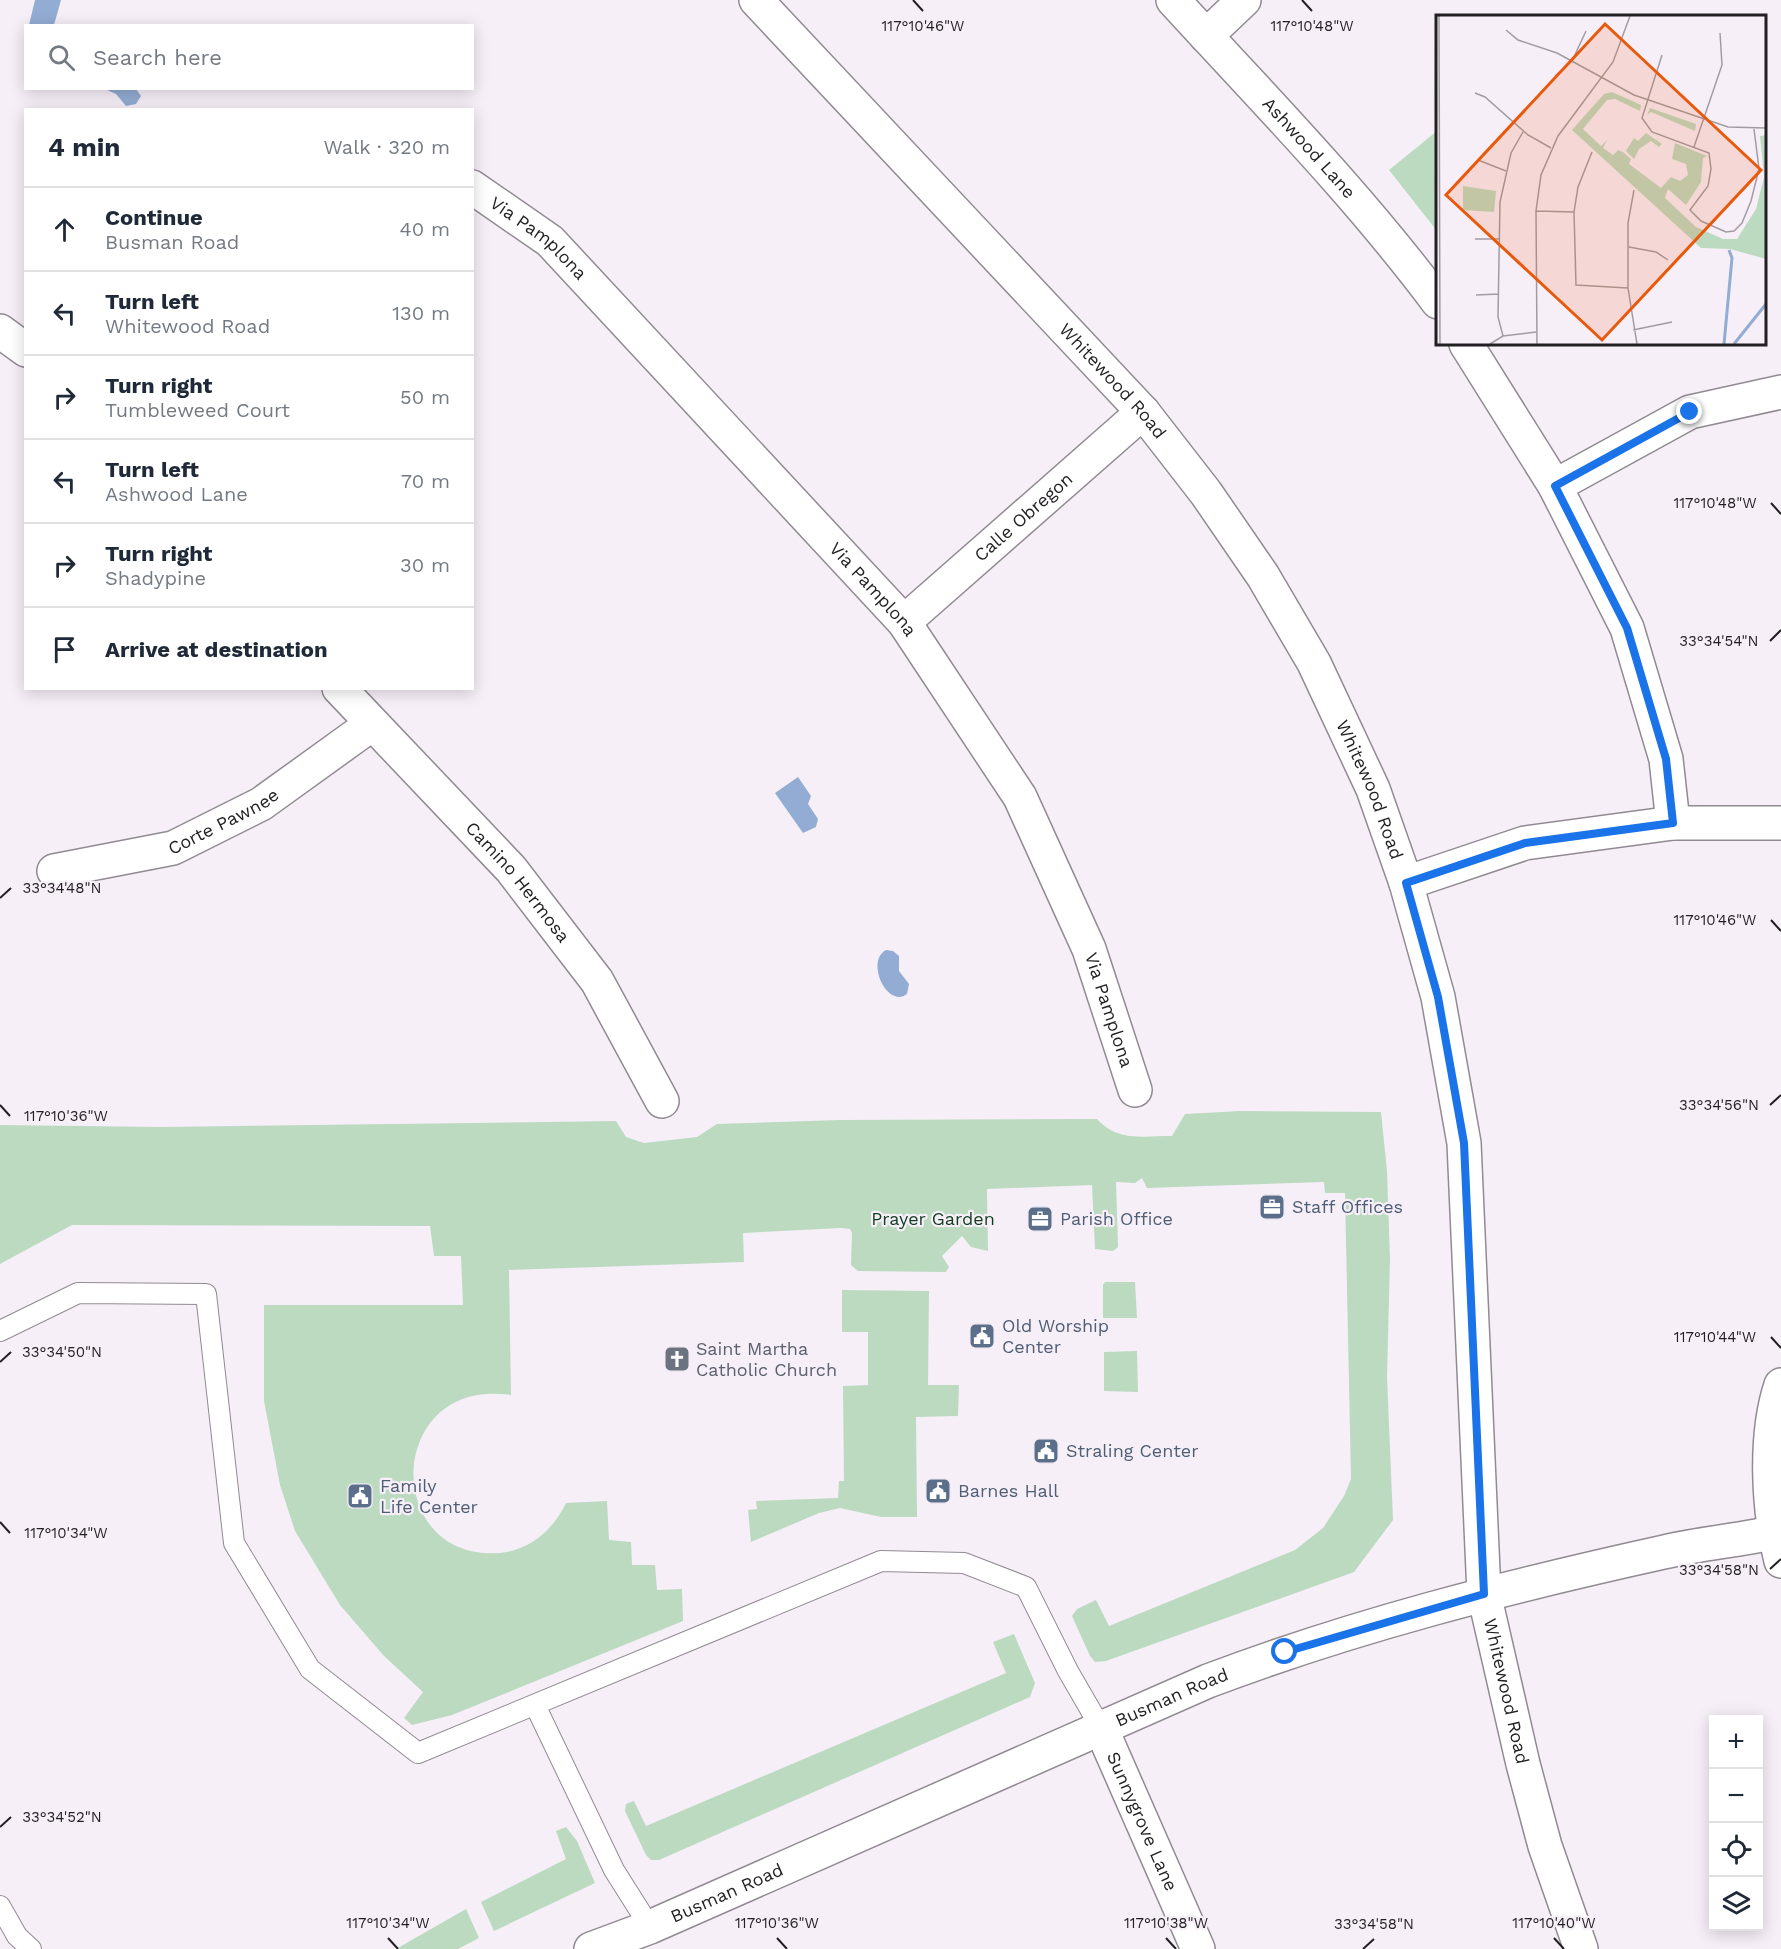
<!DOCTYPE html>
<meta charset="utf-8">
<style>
body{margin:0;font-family:"Work Sans",sans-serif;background:#f6f6f7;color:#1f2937}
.controls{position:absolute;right:18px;bottom:18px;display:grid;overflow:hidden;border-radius:0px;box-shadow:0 3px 15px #0003}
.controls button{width:54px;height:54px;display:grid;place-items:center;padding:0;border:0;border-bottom:2px solid #e0e1e3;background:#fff;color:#1f2937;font:30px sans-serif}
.stop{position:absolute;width:18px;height:18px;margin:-14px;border:4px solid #1a73e8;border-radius:50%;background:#fff}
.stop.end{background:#1a73e8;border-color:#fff;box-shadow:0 2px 6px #0008}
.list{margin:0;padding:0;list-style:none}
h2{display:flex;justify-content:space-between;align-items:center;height:78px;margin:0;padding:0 24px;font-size:26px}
h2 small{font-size:20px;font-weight:400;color:#747a83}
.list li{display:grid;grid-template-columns:39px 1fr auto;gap:18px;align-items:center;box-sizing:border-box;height:84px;padding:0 24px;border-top:2px solid #e0e1e3}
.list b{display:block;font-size:22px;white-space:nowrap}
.list p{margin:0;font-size:20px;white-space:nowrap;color:#747a83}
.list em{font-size:20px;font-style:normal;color:#747a83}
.icon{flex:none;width:33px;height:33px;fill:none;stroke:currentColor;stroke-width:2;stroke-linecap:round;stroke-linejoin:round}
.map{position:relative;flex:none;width:1781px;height:1949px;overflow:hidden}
.search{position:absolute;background:#fff;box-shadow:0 3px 15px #0003;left:24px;top:24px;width:450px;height:66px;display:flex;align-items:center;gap:15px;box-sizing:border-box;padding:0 21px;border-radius:0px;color:#747a83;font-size:22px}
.panel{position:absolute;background:#fff;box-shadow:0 3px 15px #0003;left:24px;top:108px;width:450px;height:582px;border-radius:0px}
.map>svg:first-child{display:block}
.green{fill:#bbdac0}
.water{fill:#93acd3}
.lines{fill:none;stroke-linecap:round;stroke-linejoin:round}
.lane-casing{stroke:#928a93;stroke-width:22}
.street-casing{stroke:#928a93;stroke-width:36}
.secondary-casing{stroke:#928a93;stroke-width:36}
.lane{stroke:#fff;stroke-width:20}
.street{stroke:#fff;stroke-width:33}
.secondary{stroke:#fff;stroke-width:33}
.route{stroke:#1a73e8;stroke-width:8}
.ticks{fill:none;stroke:#221f22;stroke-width:2}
.labels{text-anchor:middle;stroke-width:4.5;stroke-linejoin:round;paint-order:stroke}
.street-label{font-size:18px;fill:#221f22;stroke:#f7eff8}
.service-label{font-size:18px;fill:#4e5e75;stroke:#f7eff8;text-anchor:start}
.park-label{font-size:18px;fill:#0f3e1e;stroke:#f7eff8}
.worship-label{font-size:18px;fill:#5b616d;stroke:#f7eff8;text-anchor:start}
.inset-river{fill:none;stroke:#93acd3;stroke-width:3}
.inset-road{fill:none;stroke:#a29ca2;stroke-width:1.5}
.view{fill:#e8590c;fill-opacity:0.15;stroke:#e8590c;stroke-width:3}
.inset-edge{fill:none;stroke:#221f22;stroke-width:3}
.ticks-label{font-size:15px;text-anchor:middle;fill:#221f22;stroke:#f7eff8;stroke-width:4.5;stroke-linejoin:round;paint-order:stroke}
</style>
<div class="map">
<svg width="1781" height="1949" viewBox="0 0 1781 1949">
<rect width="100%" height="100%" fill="#f7eff8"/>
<path class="green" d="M1437 131V231L1389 170Z
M1240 1111 1381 1112 1387 1171 1390 1259 1387 1377 1393 1520 1354 1572 1106 1661 1095 1662 1090 1656 1072 1616 1077 1609 1096 1600 1109 1626 1295 1550 1323 1528 1344 1496 1351 1479 1345 1193H1325L1324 1182 1147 1188 1142 1178 1135 1183 1116 1182 1118 1247 1113 1251 1095 1249 1092 1185 987 1189 988 1251 971 1247 962 1236 942 1256 949 1267 946 1272 858 1271 851 1265 852 1233 850 1229 841 1228 743 1233 744 1262 509 1270 511 1395C385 1376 381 1562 500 1553 530 1550 553 1530 566 1503L607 1501 609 1540 631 1542 632 1565H655L657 1590 682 1589 683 1621 452 1715 412 1725 404 1718 423 1692 384 1656 340 1605 295 1531 280 1485 264 1401V1305H463L461 1256H434L430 1226 72 1225 0 1264V1125L161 1127 616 1121 626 1137 644 1143 697 1137 717 1124 840 1120 1097 1119C1118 1142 1143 1136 1172 1136L1185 1114Z
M1105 1282H1135L1137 1318H1103V1285Z
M842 1290 929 1291 928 1385H959L958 1416 916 1417 917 1517H881L840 1508 819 1513 751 1542 748 1510 757 1509 756 1501 838 1498 839 1481H844L843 1386 868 1385V1332H842Z
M1137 1351 1138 1392 1104 1391V1352Z
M1014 1634 1035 1683 1030 1697 659 1860H651L646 1855 625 1811 626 1804 634 1801 646 1826 1006 1673 993 1642Z
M566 1827 577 1841 595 1883 494 1931 481 1902 566 1859 556 1831Z
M466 1909 479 1938 458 1949H396Z"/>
<path class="water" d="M35 0H61L54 25H29Z
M105 89H136L141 96 136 104 126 106 116 94Z
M798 777 811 796 808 804 818 819 816 827 803 833 775 793Z
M886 950 893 951 899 956V971L909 984 907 994C887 1009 865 961 886 950Z"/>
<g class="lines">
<g class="lane-casing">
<path id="lane" d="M0 1331 78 1293 206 1294 234 1543 310 1669 418 1753 881 1561 964 1563 1026 1587 1068 1671 1101 1728
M535 1705 614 1870 650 1927
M0 1906 17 1936 31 1949"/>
</g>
<g class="street-casing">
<g id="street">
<path id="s1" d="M1173 0C1263 98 1358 195 1438 302"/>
<path d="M1206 36 1244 0"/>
<path id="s2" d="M472 187 550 241 904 622 1020 797 1089 949 1135 1090"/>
<path d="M0 331 26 350"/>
<path d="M1466 344 1555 486 1627 628 1666 759 1673 823"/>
<path d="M1555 486 1690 412 1781 392"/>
<path id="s3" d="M904 622 1143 412"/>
<path id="s4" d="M339 688 511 869 597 981 662 1101"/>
<path id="s5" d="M54 871 173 848 261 804 372 724"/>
<path d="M1406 883 1525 843 1673 823H1781"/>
<path d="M1781 1385C1764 1436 1768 1510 1781 1561"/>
<path id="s6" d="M1101 1728 1198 1949"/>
<path id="s7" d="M591 1949 650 1927 1208 1681C1356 1625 1510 1586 1664 1552 1703 1543 1742 1540 1781 1531"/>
</g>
</g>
<g class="secondary-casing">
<g id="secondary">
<path id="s8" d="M756 0 1143 412 1206 493 1263 576 1314 663 1373 789 1406 883 1438 997 1464 1143 1484 1594 1523 1764 1545 1846 1581 1949"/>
</g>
</g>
<use href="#lane" class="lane"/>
<use href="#street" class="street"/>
<use href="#secondary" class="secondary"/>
</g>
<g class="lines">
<path class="route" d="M1285 1652 1484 1594 1464 1143 1438 997 1406 883 1525 843 1673 823 1666 759 1627 628 1555 486 1690 412"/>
</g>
<path class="ticks" d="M913 0 923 11M1302 0 1312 11M1771 503 1781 514M1770 641 1781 630M0 898 11 888M1771 920 1781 931M0 1105 10 1116M1770 1105 1781 1095M1771 1337 1781 1348M0 1362 11 1352M0 1522 10 1533M1770 1569 1781 1559M0 1827 11 1817M388 1938 398 1949M777 1938 787 1949M1166 1938 1176 1949M1554 1938 1564 1949M1363 1949 1374 1939"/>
<defs>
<g id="office-square" transform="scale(1.35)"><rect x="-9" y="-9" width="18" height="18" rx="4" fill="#5c6f8a" stroke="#f7eff8"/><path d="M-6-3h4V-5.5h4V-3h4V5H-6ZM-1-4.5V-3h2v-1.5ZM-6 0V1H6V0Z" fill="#fff"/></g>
<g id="civic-square" transform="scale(1.35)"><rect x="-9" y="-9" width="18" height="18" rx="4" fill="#5c6f8a" stroke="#f7eff8"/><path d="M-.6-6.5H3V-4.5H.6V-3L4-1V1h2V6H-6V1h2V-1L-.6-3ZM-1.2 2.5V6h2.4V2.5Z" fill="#fff"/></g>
<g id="church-square" transform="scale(1.35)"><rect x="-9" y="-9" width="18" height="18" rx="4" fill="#6b7280" stroke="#f7eff8"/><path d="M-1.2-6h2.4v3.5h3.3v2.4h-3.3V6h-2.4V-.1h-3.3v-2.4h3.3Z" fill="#fff"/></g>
</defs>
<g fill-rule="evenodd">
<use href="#office-square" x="1272" y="1207"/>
<use href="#office-square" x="1040" y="1219"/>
<use href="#civic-square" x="982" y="1336"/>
<use href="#church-square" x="677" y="1359"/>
<use href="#civic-square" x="1046" y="1451"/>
<use href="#civic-square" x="938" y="1491"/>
<use href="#civic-square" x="360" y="1496"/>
</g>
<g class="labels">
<g class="street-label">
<text dy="6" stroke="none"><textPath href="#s1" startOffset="201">Ashwood Lane</textPath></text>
<text dy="6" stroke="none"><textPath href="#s2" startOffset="84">Via Pamplona</textPath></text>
<text dy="6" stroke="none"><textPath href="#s8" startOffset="522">Whitewood Road</textPath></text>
<text dy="6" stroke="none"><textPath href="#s3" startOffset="159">Calle Obregon</textPath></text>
<text dy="6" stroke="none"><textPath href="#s2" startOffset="570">Via Pamplona</textPath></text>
<text dy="6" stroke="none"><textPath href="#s8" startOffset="1008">Whitewood Road</textPath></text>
<text dy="6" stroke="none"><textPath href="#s5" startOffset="178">Corte Pawnee</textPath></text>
<text dy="6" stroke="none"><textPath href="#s4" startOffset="264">Camino Hermosa</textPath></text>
<text dy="6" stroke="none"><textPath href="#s2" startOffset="1056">Via Pamplona</textPath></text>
<text dy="6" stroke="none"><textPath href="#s8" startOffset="1926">Whitewood Road</textPath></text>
<text dy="6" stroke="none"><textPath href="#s7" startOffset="633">Busman Road</textPath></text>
<text dy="6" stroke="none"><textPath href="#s6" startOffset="102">Sunnygrove Lane</textPath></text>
<text dy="6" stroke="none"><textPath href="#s7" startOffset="147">Busman Road</textPath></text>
</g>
<g class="service-label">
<text x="1292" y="1213">Staff Offices</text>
<text x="1060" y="1225">Parish Office</text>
<text x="1002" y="1332">Old Worship<tspan x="1002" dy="21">Center</tspan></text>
<text x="1066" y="1457">Straling Center</text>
<text x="380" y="1492">Family<tspan x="380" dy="21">Life Center</tspan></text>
<text x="958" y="1497">Barnes Hall</text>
</g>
<g class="park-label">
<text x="933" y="1225">Prayer Garden</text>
</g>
<g class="worship-label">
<text x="696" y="1355">Saint Martha<tspan x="696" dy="21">Catholic Church</tspan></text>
</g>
</g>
<g transform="translate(1436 15)">
<rect width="330" height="330" fill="#f7eff8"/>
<path d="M176 77 205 90 204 96 179 84 171 85 147 114 165 131 171 125 167 133 177 140 182 135 187 137 195 144 193 149 225 173 235 162 244 166 252 160 250 149 236 144 239 128 271 141 267 143 265 167 250 190 232 174 229 183 260 212 287 224H301L320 194 328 162 324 121 330 120V244L294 234 265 233 136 115 168 79ZM214 93 260 109 259 116 215 97 211 100ZM210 118 226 129 223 132 215 126 203 134 198 144 190 136 198 123 202 126ZM27 171 60 176 58 197 27 195Z" fill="#bbdac0"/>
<path class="inset-river" d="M288 329 296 243 293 235M298 329 330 289"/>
<path class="inset-road" d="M3 1 4 329M70 15 82 25 121 38 198 80 292 112 330 113M226 40 206 103 216 117 273 138 275 154 272 171 254 195 265 206 290 217 298 216 306 208 315 186 323 154 318 114M119 61 136 46 150 16M39 78 49 82 92 120 115 133M258 132 286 50 284 18M156 137 142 172 138 197 140 270 192 273M42 145 70 156M198 175 192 208V273L201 329M100 196 138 197M39 224H63M193 232 220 237 232 245M40 280 63 279M197 315 236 307M67 321 62 302 64 187 75 138 87 117M54 329 67 321 100 317M101 329 100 196 105 160 122 121 177 47 194 1"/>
<path class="view" d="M169 9 325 155 166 325 10 180Z"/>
<rect width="330" height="330" class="inset-edge"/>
</g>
<g class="ticks-label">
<text x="923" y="31">117°10'46"W</text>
<text x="1312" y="31">117°10'48"W</text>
<text x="1715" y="508">117°10'48"W</text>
<text x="1719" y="646">33°34'54"N</text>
<text x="62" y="893">33°34'48"N</text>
<text x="1715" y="925">117°10'46"W</text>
<text x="1719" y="1110">33°34'56"N</text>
<text x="66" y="1121">117°10'36"W</text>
<text x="1715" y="1342">117°10'44"W</text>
<text x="62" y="1357">33°34'50"N</text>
<text x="66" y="1538">117°10'34"W</text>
<text x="1719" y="1575">33°34'58"N</text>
<text x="62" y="1822">33°34'52"N</text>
<text x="388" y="1928">117°10'34"W</text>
<text x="777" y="1928">117°10'36"W</text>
<text x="1166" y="1928">117°10'38"W</text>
<text x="1554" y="1928">117°10'40"W</text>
<text x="1374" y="1929">33°34'58"N</text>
</g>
</svg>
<div class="controls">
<button>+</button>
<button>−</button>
<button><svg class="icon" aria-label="locate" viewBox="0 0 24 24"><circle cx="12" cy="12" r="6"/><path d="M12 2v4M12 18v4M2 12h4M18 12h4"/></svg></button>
<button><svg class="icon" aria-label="layers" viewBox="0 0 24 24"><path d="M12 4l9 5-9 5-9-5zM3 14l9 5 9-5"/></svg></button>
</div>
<div class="stop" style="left:1285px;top:1652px"></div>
<div class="stop end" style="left:1690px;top:412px"></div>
<div class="search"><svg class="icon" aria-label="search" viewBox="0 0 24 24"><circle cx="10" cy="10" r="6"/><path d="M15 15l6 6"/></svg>Search here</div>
<section class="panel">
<h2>4 min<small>Walk · 320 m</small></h2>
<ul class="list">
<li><svg class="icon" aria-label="ahead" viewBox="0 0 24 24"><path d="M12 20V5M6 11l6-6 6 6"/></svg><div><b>Continue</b><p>Busman Road</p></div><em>40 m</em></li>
<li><svg class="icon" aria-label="left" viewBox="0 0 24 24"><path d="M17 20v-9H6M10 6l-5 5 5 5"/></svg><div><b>Turn left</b><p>Whitewood Road</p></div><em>130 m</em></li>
<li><svg class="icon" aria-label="right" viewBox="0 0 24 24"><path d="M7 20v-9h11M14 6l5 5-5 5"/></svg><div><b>Turn right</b><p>Tumbleweed Court</p></div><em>50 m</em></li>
<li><svg class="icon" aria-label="left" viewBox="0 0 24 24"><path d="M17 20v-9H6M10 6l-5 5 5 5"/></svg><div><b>Turn left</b><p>Ashwood Lane</p></div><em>70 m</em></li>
<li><svg class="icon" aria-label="right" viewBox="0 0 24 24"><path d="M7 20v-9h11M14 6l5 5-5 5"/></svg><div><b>Turn right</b><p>Shadypine</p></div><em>30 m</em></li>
<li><svg class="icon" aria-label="arrive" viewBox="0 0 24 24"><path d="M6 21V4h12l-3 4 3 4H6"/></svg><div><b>Arrive at destination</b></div></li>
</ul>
</section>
</div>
